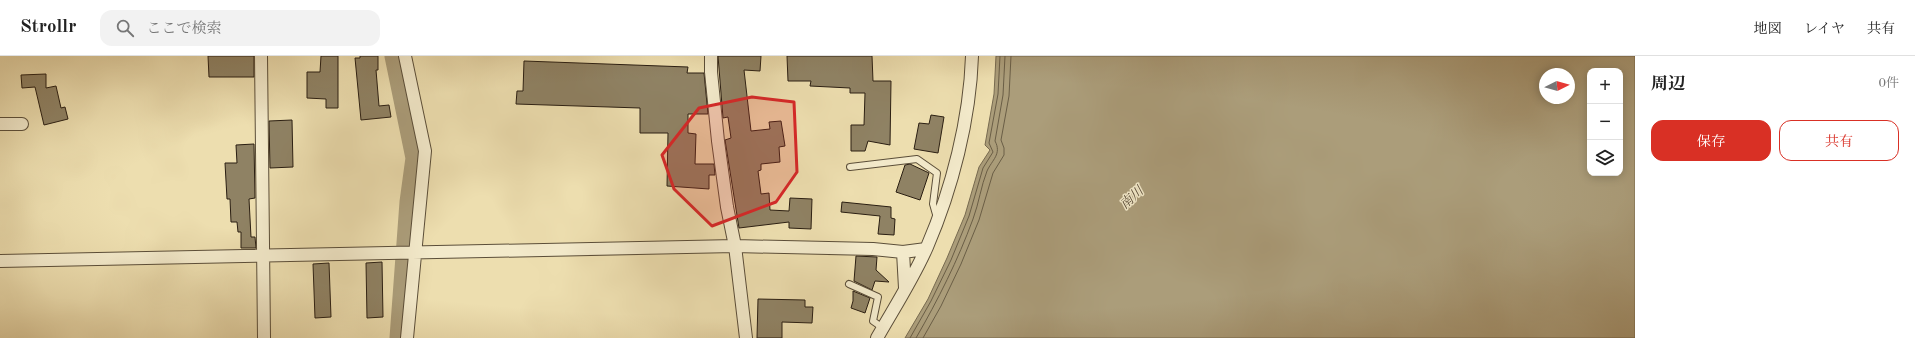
<!DOCTYPE html>
<html lang="ja">
<meta charset="utf-8">
<style>
body{margin:0;font-family:"Old Standard TT","Noto Serif JP",serif;background:#f2f2f2;color:#222}
.controls{position:absolute;right:12px;top:12px;display:grid;overflow:hidden;border-radius:8px;box-shadow:0 2px 10px #0003}
.controls button{width:36px;height:36px;display:grid;place-items:center;padding:0;border:0;border-bottom:1px solid #e0e0e0;background:#fff;color:#222;font:20px sans-serif}
.compass{position:absolute;left:1539px;top:12px;width:36px;height:36px;border-radius:50%;background:#fff;box-shadow:0 2px 10px #0003;rotate:85deg}
.list{margin:0;padding:0;list-style:none}
h2{display:flex;justify-content:space-between;align-items:center;height:52px;margin:0;padding:0 16px;font-size:17px}
h2 small{font-size:13px;font-weight:400;color:#767676}
.actions{display:flex;gap:8px;padding:12px 16px}
.actions a{flex:1;padding:9px 0;border:1px solid #d93025;border-radius:12px;text-align:center;font-size:14px;color:#d93025}
.actions .main{background:#d93025;color:#fff}
.icon{flex:none;width:22px;height:22px;fill:none;stroke:currentColor;stroke-width:2;stroke-linecap:round;stroke-linejoin:round}
.map{position:relative;flex:none;width:1635px;height:282px;overflow:hidden}
header{display:flex;align-items:center;gap:24px;box-sizing:border-box;height:56px;padding:0 20px;background:#fff;border-bottom:1px solid #e0e0e0}
header strong{font-size:19px}
nav{display:flex;gap:22px;margin-inline-start:auto;font-size:14px}
.search{width:280px;height:36px;background:#f2f2f2;display:flex;align-items:center;gap:10px;box-sizing:border-box;padding:0 14px;border-radius:12px;color:#767676;font-size:15px}
main{display:flex}
aside{flex:1;background:#fff}
.map>svg:first-child{display:block}
.water{fill:#ab9d7a;stroke:#776a50;fill-rule:evenodd}
.lines{fill:none;stroke-linecap:round;stroke-linejoin:round}
.shore{stroke:#6a5e46;stroke-width:1}
.river{stroke:#ab9d7a;stroke-width:23}
.building{fill:#8f8264;stroke:#2a1e12}
.service-casing{stroke:#5b4e39;stroke-width:8}
.minor-casing{stroke:#5b4e39;stroke-width:14}
.service{stroke:#f3eacb;stroke-width:6}
.minor{stroke:#f3eacb;stroke-width:12}
.marked{fill:#d62828;fill-opacity:0.2;stroke:#d62828;stroke-width:3;stroke-linejoin:round}
.labels{text-anchor:middle;stroke-width:3;stroke-linejoin:round;paint-order:stroke}
.water-label{font-size:13px;font-style:italic;fill:#574a36;stroke:#f3eacb}
</style>
<header>
<strong>Strollr</strong>
<div class="search"><svg class="icon" aria-label="search" viewBox="0 0 24 24"><circle cx="10" cy="10" r="6"/><path d="M15 15l6 6"/></svg>ここで検索</div>
<nav><a>地図</a><a>レイヤ</a><a>共有</a></nav>
</header>
<main>
<div class="map">
<svg width="1635" height="282" viewBox="0 0 1635 282">
<rect width="100%" height="100%" fill="#eddeaf"/>
<filter id="stains"><feTurbulence type="fractalNoise" baseFrequency=".005" numOctaves="4"/><feColorMatrix values="0 0 0 0 .2 0 0 0 0 .09 0 0 0 0 .02 0 0 0 .5 -.17"/></filter>
<radialGradient id="worn" r=".72"><stop offset=".6" stop-color="#630" stop-opacity="0"/><stop offset="1" stop-color="#630" stop-opacity=".3"/></radialGradient>
<path class="water" d="M996 0H1635V282H905L928 243 947 202 965 159 979 111 990 94 985 89 994 38ZM1590 15H1620V117H1590ZM1545 18H1569V42H1545Z"/>
<g class="lines">
<path class="shore" d="M910 282 931 245 951 204 969 160 983 112 993 96 989 87 998 38 1000 0
M916 282C938 244 958 204 973 163 979 147 981 130 987 115 992 104 1002 98 995 85L1003 39 1005 0
M923 282 941 250 961 208 979 164 993 117 1004 99V92L1001 84 1009 40 1011 0"/>
<path class="river" d="M396 0 417 102 411 146 401 282"/>
</g>
<path class="building" d="M208 0H254V21H209Z
M321 0H338V52H326V43L307 42V16H320Z
M360 0H378V14H376L379 50 389 49 391 61 361 64 355 2H360Z
M718 0H761L760 15 744 14 751 75 770 73 769 66 781 65 785 90 779 91 780 106 761 108V114L758 115 761 138 769 137 770 154 789 155 790 142 812 143 811 173 789 172V166L739 172 725 84 731 82 728 61 723 62Z
M787 0H872L873 25H891L890 89 868 85 865 95H851V69H864L865 37H850V32L810 30 811 25H788Z
M524 5 688 11 687 17H704L708 58H688V77L696 78 695 108H714L715 119H709V133L667 130 668 77H640V52L516 48 517 35H523Z
M46 18V32L56 30 61 52 65 51 68 63 44 69 35 31 22 32 21 19Z
M931 59 944 61 938 97 914 93 919 67 929 68Z
M292 64 293 111 270 112 269 65Z
M254 88 255 142 249 143 251 181H255L256 192H241V176H238L237 166H231L230 143H227L225 107H237L236 89Z
M905 109 910 108 929 117 920 144 896 136Z
M842 146 891 151V162L895 163 894 179 878 178 880 160 841 156Z
M856 200 877 201 876 214 889 226 875 225 872 234 854 225Z
M382 206 383 261 367 262 366 207Z
M329 207 331 261 315 262 313 208Z
M853 235 870 242 865 257 851 252 853 245Z
M758 243 805 244V251H813L812 267 782 266V282H757Z"/>
<g class="lines">
<g class="service-casing">
<path id="service" d="M850 111 917 103 937 117 933 148 937 162
M849 228 878 241 873 265 883 272"/>
</g>
<g class="minor-casing">
<path id="minor" d="M261 0 264 282
M405 0 425 95 407 282
M711 0V16L718 85 727 151 735 190 746 282
M0 68H22
M903 196 905 232
M0 205 735 190 873 193 903 196 926 193
M877 282C894 252 913 223 927 191 952 133 970 63 972 0"/>
</g>
<use href="#service" class="service"/>
<use href="#minor" class="minor"/>
</g>
<path class="marked" d="M752 41 794 46 797 116 776 146 712 170 674 133 662 99 699 52Z"/>
<g class="labels">
<g class="water-label">
<text transform="translate(1131 141) rotate(-42)" y="5">南川</text>
</g>
</g>
<rect width="100%" height="100%" filter="url(#stains)"/>
<rect width="100%" height="100%" fill="url(#worn)"/>
</svg>
<div class="controls">
<button>+</button>
<button>−</button>
<button><svg class="icon" aria-label="layers" viewBox="0 0 24 24"><path d="M12 4l9 5-9 5-9-5zM3 14l9 5 9-5"/></svg></button>
</div>
<svg class="compass" viewBox="-18 -18 36 36"><path d="M0-13l5 13h-10z" fill="#e53935"/><path d="M0 13l5-13h-10z" fill="#767676"/></svg>
</div>
<aside>
<h2>周辺<small>0件</small></h2>
<ul class="list">
</ul>
<div class="actions"><a class="main">保存</a><a>共有</a></div>
</aside>
</main>
